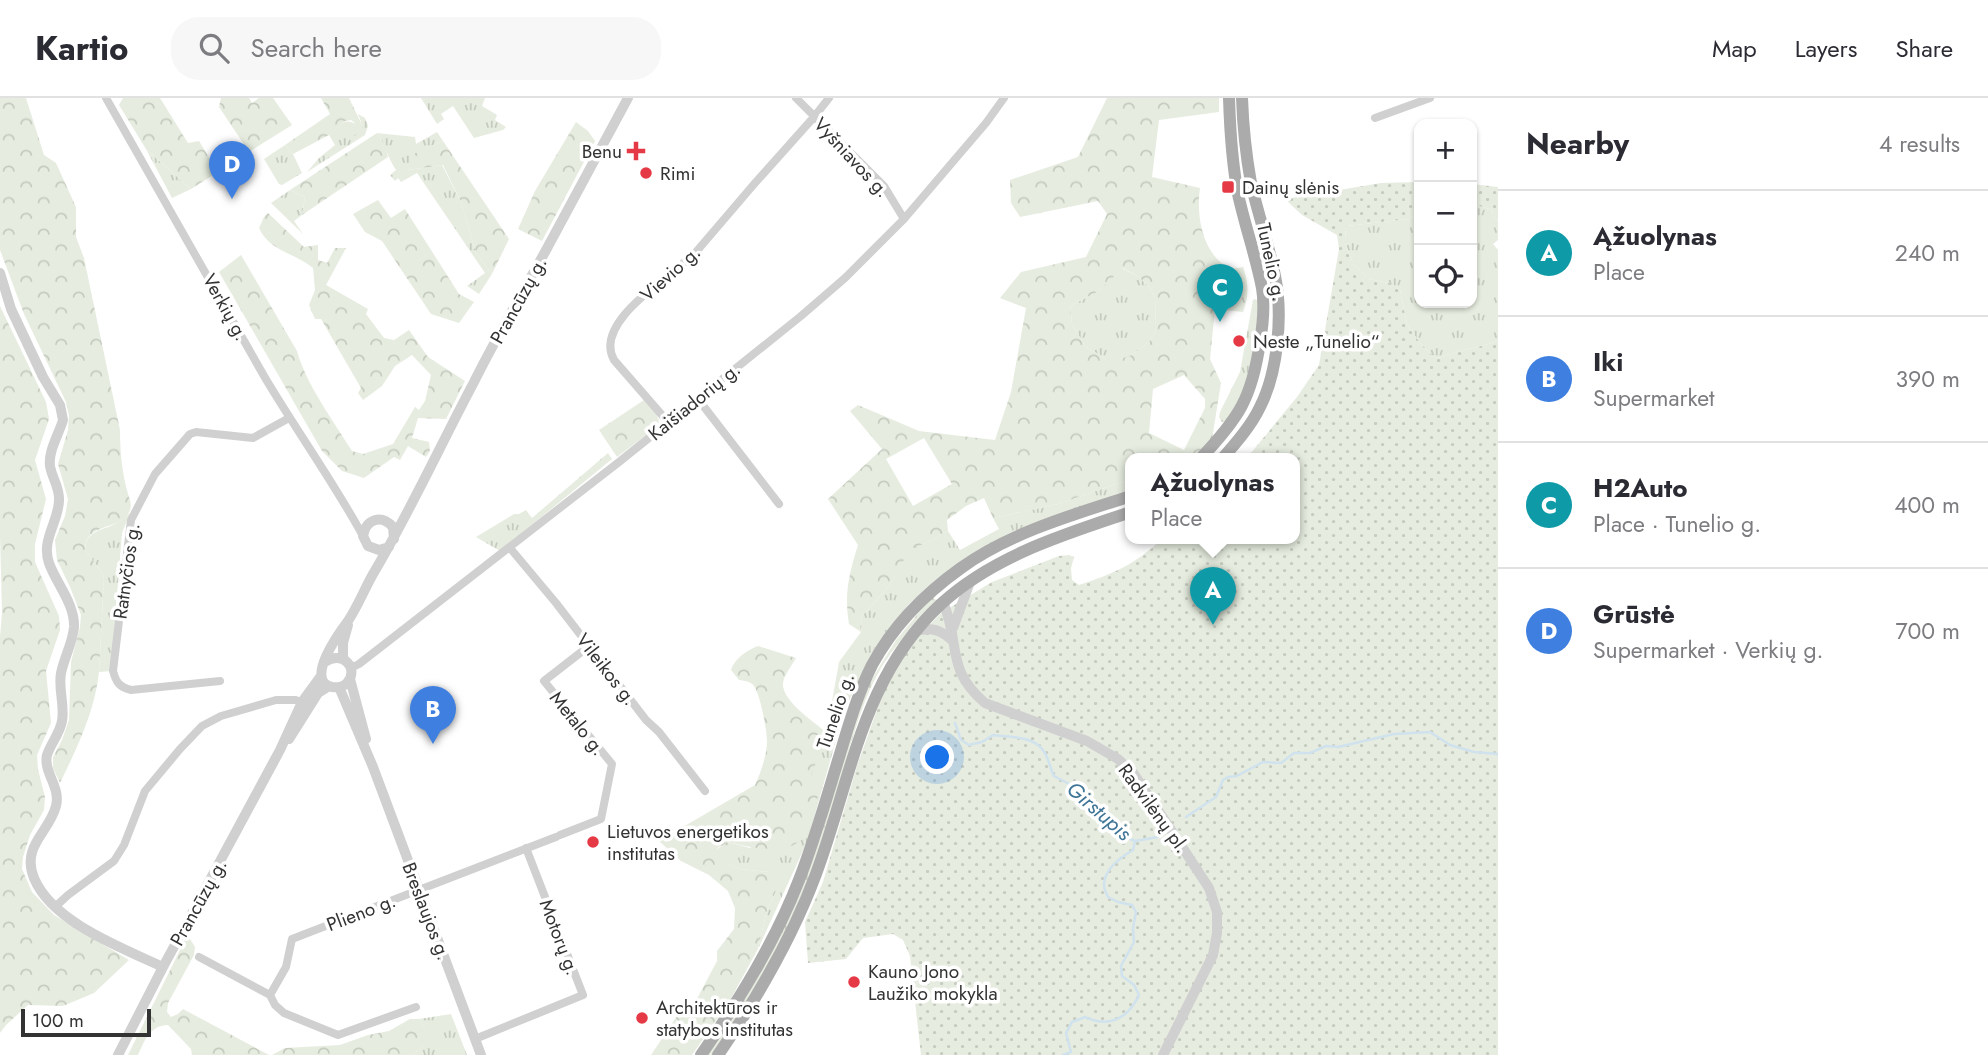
<!DOCTYPE html>
<meta charset="utf-8">
<style>
body{margin:0;font-family:Jost,sans-serif;background:#f7f7f7;color:#2b2b33}
.controls{position:absolute;right:21px;top:21px;display:grid;overflow:hidden;border-radius:14px;box-shadow:0 2px 5px #0004}
.controls button{width:63px;height:63px;display:grid;place-items:center;padding:0;border:0;border-bottom:2px solid #e1e1e2;background:#fff;color:#2b2b33;font:35px sans-serif}
.scale{position:absolute;left:21px;bottom:18px;width:130px;box-sizing:border-box;padding-left:7px;border:4px solid #333;border-top:0;font-size:19px;line-height:24px;white-space:nowrap;color:#333;-webkit-text-stroke:5px #fff;paint-order:stroke}
.you{position:absolute;left:938px;top:660px;width:24px;height:24px;margin:-18px;border:5px solid #fff;border-radius:50%;background:#1a73e8;box-shadow:0 0 0 10px #1a73e833}
.badge{display:grid;place-items:center;width:46px;height:46px;border-radius:50%;background:#e63946;color:#fff;font-size:23px;font-weight:700}
.pin{position:absolute;translate:-50% -58px;filter:drop-shadow(0 2px 4px #0008)}
.pin::after{content:'';position:absolute;top:37px;width:24px;height:21px;background:inherit;clip-path:polygon(0 0,100% 0,50% 100%)}
.popup{position:absolute;left:1125px;top:355px;width:175px;height:91px;box-sizing:border-box;display:grid;place-content:center;border-radius:14px;background:#fff;filter:drop-shadow(0 2px 5px #0005);font-size:23px;white-space:nowrap;color:#7c7c81}
.popup b{font-size:26px;color:#2b2b33}
.popup::after{content:'';position:absolute;left:50%;top:100%;margin-left:-14px;border:14px solid transparent;border-top-color:#fff}
.list{margin:0;padding:0;list-style:none}
h2{display:flex;justify-content:space-between;align-items:center;height:91px;margin:0;padding:0 28px;font-size:30px}
h2 small{font-size:23px;font-weight:400;color:#7c7c81}
.list li{display:grid;grid-template-columns:46px 1fr auto;gap:21px;align-items:center;box-sizing:border-box;height:126px;padding:0 28px;border-top:2px solid #e1e1e2}
.list b{display:block;font-size:26px;white-space:nowrap}
.list p{margin:0;font-size:23px;white-space:nowrap;color:#7c7c81}
.list em{font-size:23px;font-style:normal;color:#7c7c81}
.icon{flex:none;width:38px;height:38px;fill:none;stroke:currentColor;stroke-width:2;stroke-linecap:round;stroke-linejoin:round}
.map{position:relative;flex:none;width:1498px;height:957px;overflow:hidden}
header{display:flex;align-items:center;gap:42px;box-sizing:border-box;height:98px;padding:0 35px;background:#fff;border-bottom:2px solid #e1e1e2}
header strong{font-size:33px}
nav{display:flex;gap:38px;margin-inline-start:auto;font-size:24px}
.search{width:490px;height:63px;background:#f7f7f7;display:flex;align-items:center;gap:18px;box-sizing:border-box;padding:0 24px;border-radius:28px;color:#7c7c81;font-size:26px}
main{display:flex}
aside{flex:1;background:#fff}
.map>svg:first-child{display:block}
.grass{fill:url(#grass-tufts)}
.forest{fill:url(#forest-crowns);fill-rule:evenodd}
.park{fill:url(#park-dots)}
.lines{fill:none;stroke-linecap:round;stroke-linejoin:round}
.stream{stroke:#cfe2ee;stroke-width:2.5}
.minor{stroke:#d0d0d0;stroke-width:8}
.tertiary{stroke:#d0d0d0;stroke-width:10}
.primary{stroke:#ababab;stroke-width:12}
.poi-dot{fill:#e63946;stroke:#fff;stroke-width:2.5}
.labels{text-anchor:middle;stroke-width:7;stroke-linejoin:round;paint-order:stroke}
.poi-label{font-size:19px;fill:#333;stroke:#fff;text-anchor:start}
.street-label{font-size:19px;fill:#333;stroke:#fff}
.water-label{font-size:21px;font-style:italic;fill:#3f7597;stroke:#fff}
</style>
<header>
<strong>Kartio</strong>
<div class="search"><svg class="icon" aria-label="search" viewBox="0 0 24 24"><circle cx="10" cy="10" r="6"/><path d="M15 15l6 6"/></svg>Search here</div>
<nav><a>Map</a><a>Layers</a><a>Share</a></nav>
</header>
<main>
<div class="map">
<svg width="1498" height="957" viewBox="0 0 1498 957">
<defs>
<pattern id="grass-tufts" width="24" height="20" patternUnits="userSpaceOnUse" patternTransform="scale(1.75)"><rect width="24" height="20" fill="#e6ecdf"/><path d="M3 7l-1-3M5 7V3M7 7l1-3M15 17l-1-3M17 17v-4M19 17l1-3" fill="none" stroke="#c6cbc0"/></pattern>
<pattern id="forest-crowns" width="20" height="18" patternUnits="userSpaceOnUse" patternTransform="scale(1.75)"><rect width="20" height="18" fill="#e6ecdf"/><path d="M2 6a3 3 0 1 1 6 0M12 15a3 3 0 1 1 6 0" fill="none" stroke="#c6cbc0"/></pattern>
<pattern id="park-dots" width="8" height="8" patternUnits="userSpaceOnUse" patternTransform="scale(1.75)"><rect width="8" height="8" fill="#e6ecdf"/><path d="M2 2h.1M6 6h.1" fill="none" stroke="#c6cbc0" stroke-width="1.8" stroke-linecap="round"/></pattern>
</defs>
<rect width="100%" height="100%" fill="#fff"/>
<path class="grass" d="M421 0H485L482 8 497 17 495 22 506 29 503 32 474 40 453 8 441 16 444 21 437 26Z
M358 16 365 20 368 28 365 37 307 74 319 60 335 47 329 37C347 22 342 20 363 29Z
M437 34 443 43 414 56 408 72 442 67 461 104 476 155 492 176 479 196 467 188 485 175 417 75 401 84 398 80 395 83 390 77 396 72C388 60 385 47 377 35L415 39 416 46Z
M285 47 293 56 302 75 282 87 279 86 264 61Z
M146 51 191 91 172 100Z
M290 92 305 99 302 117 294 123 303 136 271 105Z
M1472 106 1493 112 1492 118 1498 123V142L1493 146 1498 152V243C1486 247 1475 250 1463 252 1452 255 1448 259 1435 260L1420 245 1407 226 1400 192 1389 185 1369 181 1354 167 1347 151 1345 130 1347 128 1408 121 1419 115V205H1472Z
M1243 169C1249 186 1249 197 1243 214L1215 211 1220 209 1221 200 1230 184 1227 172Z
M1122 170 1139 179 1150 190 1155 200 1156 232 1150 243 1132 257 1120 261H1106L1085 248 1072 226 1070 208 1097 194Z
M1255 201 1258 203C1260 231 1254 270 1243 296 1240 306 1231 315 1225 324H1222L1219 319 1220 314 1240 274 1253 202Z
M608 355 612 361 500 453 476 439 514 416H519L526 412 532 420Z
M1131 381V392L965 461 933 484 909 506 890 529 874 551 845 611 807 744 758 851 767 812 776 793 769 774 741 771 721 764 717 751 728 744 750 750 810 677 825 643 839 564 861 534 862 518 890 487 910 450 926 445 948 433 960 452 999 431 993 420 1058 406Z
M130 415 122 435 111 573 99 574 104 480 101 473 85 452C86 430 106 433 120 423 124 421 126 418 130 415Z
M932 499 937 503C921 520 905 537 891 555 855 603 844 682 824 740 797 817 759 890 712 957H708L820 741 854 627 870 584 896 542Z
M451 916 467 957H412L425 947V930L419 921Z"/>
<path class="forest" d="M0 0H26L44 57 56 65 76 109V139L84 160 120 332C120 354 122 375 128 396 130 402 132 407 130 412 123 434 86 422 85 452L101 473 104 480 99 574C95 613 77 650 60 685L53 670V659L62 642 69 622 71 564 80 529 81 517 70 489 57 462 55 442 65 418 68 401 58 366 68 332 69 318 66 304 24 216 0 152Z
M123 0H160L188 45 199 43 218 74 191 91 146 51 119 7Z
M221 0H249L252 5 259 0H273L292 27 249 54 219 9Z
M321 0H349L363 29 355 38 349 35 355 25 351 22 345 23 329 37 293 56 285 47 330 16Z
M1107 0H1219V14L1159 22 1152 79 1200 90C1196 117 1202 154 1227 169 1229 176 1233 186 1229 193 1225 200 1221 200 1220 209L1215 211 1210 261 1221 285 1212 341 1192 361H1131V381L1058 406 993 420 984 400 966 408 947 422 948 433 926 445 910 451 890 487 862 518 861 534 849 526C844 496 849 476 858 447L828 401 882 351 850 313 858 307 919 333 995 342 1011 294 1026 210 1000 200 1021 174 1086 159 1107 116 1098 103 1020 119 1011 105 1010 82 1078 59ZM1123 170 1139 179 1150 190 1155 200 1156 232 1150 243 1132 257 1120 261H1106L1085 248 1072 226 1070 208 1097 194ZM1184 277 1205 301V310L1184 352 1149 335 1153 291ZM924 340 952 386 913 408 886 361Z
M576 24 588 33 595 43 542 143 518 131 535 93Z
M377 35 385 47 388 59 302 117 305 99 290 92Z
M443 43 509 141 492 176 476 155 461 104 443 67 407 72 413 56Z
M378 102 391 120 405 111 459 196 474 204 459 225 431 216 382 143 365 134 353 116Z
M268 115 304 149 318 147V162L327 165 335 150H346L326 187 368 211 366 216 384 240 394 242 409 232 428 259 465 283 446 321 418 320 412 340 429 344 430 353 426 359 408 348 400 362 394 359 364 380 342 373 322 353 219 174 241 157 297 253C306 286 334 324 352 353L363 356 393 346 415 309 419 312 425 303 431 277 412 257 395 268 382 288 363 302 358 295 361 290 321 221H315L309 207 315 192 313 170C295 155 269 153 259 130L264 119Z
M0 208 46 304 49 321 35 362 46 401 35 446V464L59 518 60 532 46 573 51 625 37 657 38 671 45 699 44 712 30 737 23 759 22 771 32 794 54 817 129 862 94 895 63 908 28 907 6 927 0 935V539L2 515 0 436Z
M644 302C650 309 662 318 658 328L617 359 599 332Z
M758 548 796 560C792 567 784 577 783 585 781 602 815 625 826 634L825 643 811 677 820 690C816 704 814 721 807 734 794 760 751 750 729 744L717 750 722 764 741 771 769 774 775 781 776 793 767 812 758 851 729 904 692 957H651L677 918 690 914 717 863V853L734 831 735 810 728 793 709 777 681 763 659 743 755 687C761 674 767 657 767 643 767 632 760 596 754 588 750 583 745 583 739 582L731 572C734 561 747 552 758 548Z
M190 841 195 849 194 857 168 905 167 914 171 919 178 916 183 911 269 957H192L191 951 168 927C149 928 145 942 138 957H128L185 842Z
M410 921H419L425 930V947L412 957H272L285 950 340 947 368 937 389 933Z"/>
<path class="park" d="M1419 84V115L1408 121 1347 128 1345 131 1347 151 1354 167 1369 181 1389 185 1400 192 1407 226 1420 245 1435 260C1449 259 1451 255 1463 252 1475 250 1486 247 1498 243V957H921L910 858 903 842 893 836 863 840 846 861 808 865 805 824 823 784 857 668 883 595 898 567 917 540 941 515 992 484 1059 458 1069 457 1074 459 1071 470 1072 482 1079 487C1115 475 1134 467 1162 441H1295V361H1246L1297 299 1319 267 1339 151 1337 137 1302 117 1285 101 1381 85Z
M1472 86 1498 89V123L1492 118 1493 112 1472 106Z"/>
<g class="lines">
<path class="stream" d="M955 625 961 642 969 647 982 644 993 637C1008 639 1032 638 1042 651 1048 657 1050 670 1054 678L1071 687 1076 698 1084 705 1096 709 1119 736 1135 743 1133 752C1121 759 1104 771 1104 787 1104 791 1106 795 1108 799L1118 804 1132 807 1136 814 1133 830 1134 844 1121 868 1122 878 1134 887 1139 897C1128 921 1109 930 1085 919L1072 924 1066 935 1071 954 1063 957
M1186 719 1216 699 1223 682 1228 679 1237 678 1263 664 1281 665 1294 655H1310L1326 648 1338 649 1394 636 1430 634 1450 647 1474 654 1498 656
M1135 743 1158 739 1166 732"/>
<path class="minor" d="M106 0 264 278C296 332 333 383 363 438
M796 0 884 88 904 121
M1375 20 1430 0
M698 301 779 406
M668 324 614 262C592 223 674 177 696 154L755 85 814 19 829 0
M510 450 556 505 646 622 659 634 705 693
M351 570 359 566 619 364 801 218 845 180 904 121 986 25 1004 0
M220 583 131 592C119 589 116 584 113 573L131 422 155 376 190 336 196 334 253 340 289 320
M560 737 601 721 612 666 544 583 589 548
M55 809 68 797 114 763 124 747 145 693 180 651 202 628 221 618 276 602H296L304 606
M199 859 270 897
M416 909 338 937 284 915 275 907 270 897 286 869 292 841 556 739
M475 941 583 897 526 750"/>
<path class="tertiary" d="M0 175 11 211 43 279 60 307 63 322C59 336 48 353 50 368 52 380 60 390 59 403 58 425 41 442 49 465 56 485 75 506 74 529 73 544 64 560 61 575 58 591 65 607 62 623 60 635 51 645 47 657 43 674 61 689 56 708 49 735 21 748 34 780 52 824 122 850 163 869
M389 449 379 452 368 448 363 438C366 421 381 416 393 429L394 441
M943 504C961 546 945 571 985 605L1087 643 1118 661 1134 676 1148 697 1209 790 1217 814V835L1213 857 1163 957
M953 530 970 484
M916 533C933 529 941 532 953 543
M343 561V545L348 527
M325 564C342 552 360 570 347 585 343 589 338 590 332 589 304 583 339 535 348 523 358 508 364 492 373 476 410 414 440 348 474 284 496 240 521 197 545 154 573 103 600 51 628 0
M350 581 366 641
M339 589 373 669 481 957
M289 641 318 595 329 588
M118 957 163 869 280 652 302 604 321 578"/>
<path class="primary" d="M1200 361C1239 320 1252 300 1260 244 1263 226 1265 208 1262 190 1256 159 1245 128 1238 96 1232 65 1230 32 1229 0
M1222 361C1236 345 1251 328 1260 309 1278 274 1283 216 1275 178 1269 147 1258 116 1251 85 1246 57 1243 29 1242 0
M701 957C739 902 775 844 799 782 815 741 827 698 840 656 849 626 858 595 872 567 893 528 926 495 961 470 1009 435 1075 416 1131 398
M718 957C756 902 793 838 816 776 852 679 862 579 941 506 993 458 1065 436 1131 414"/>
</g>
<g class="poi-dot">
<path d="M632.5 42.5h7v7h7v7h-7v7h-7v-7h-7v-7h7z"/>
<circle cx="646" cy="75" r="7"/>
<rect x="1221" y="82" width="14" height="14" rx="3.5"/>
<circle cx="1239" cy="243" r="7"/>
<circle cx="593" cy="744" r="7"/>
<circle cx="854" cy="884" r="7"/>
<circle cx="642" cy="920" r="7"/>
</g>
<g class="labels">
<g class="poi-label">
<text x="622" y="60" text-anchor="end">Benu</text>
<text x="660" y="82">Rimi</text>
<text x="1242" y="96">Dainų slėnis</text>
<text x="1253" y="250">Neste „Tunelio“</text>
<text x="607" y="740">Lietuvos energetikos<tspan x="607" dy="22">institutas</tspan></text>
<text x="868" y="880">Kauno Jono<tspan x="868" dy="22">Laužiko mokykla</tspan></text>
<text x="656" y="916">Architektūros ir<tspan x="656" dy="22">statybos institutas</tspan></text>
</g>
<g class="street-label">
<text transform="translate(852 59) rotate(47)" y="7">Vyšniavos g.</text>
<text transform="translate(1272 164) rotate(78)" y="7">Tunelio g.</text>
<text transform="translate(670 175) rotate(-42)" y="7">Vievio g.</text>
<text transform="translate(518 202) rotate(-61)" y="7">Prancūzų g.</text>
<text transform="translate(226 209) rotate(61)" y="7">Verkių g.</text>
<text transform="translate(694 303) rotate(-39)" y="7">Kaišiadorių g.</text>
<text transform="translate(126 473) rotate(-82)" y="7">Ratnyčios g.</text>
<text transform="translate(607 571) rotate(52)" y="7">Vileikos g.</text>
<text transform="translate(835 613) rotate(-71)" y="7">Tunelio g.</text>
<text transform="translate(578 625) rotate(51)" y="7">Metalo g.</text>
<text transform="translate(1154 710) rotate(54)" y="7">Radvilėnų pl.</text>
<text transform="translate(198 804) rotate(-61)" y="7">Prancūzų g.</text>
<text transform="translate(427 813) rotate(69)" y="7">Breslaujos g.</text>
<text transform="translate(361 814) rotate(-21)" y="7">Plieno g.</text>
<text transform="translate(560 839) rotate(69)" y="7">Motorų g.</text>
</g>
<g class="water-label">
<text transform="translate(1099 713) rotate(41)" y="7">Girstupis</text>
</g>
</g>
</svg>
<div class="controls">
<button>+</button>
<button>−</button>
<button><svg class="icon" aria-label="locate" viewBox="0 0 24 24"><circle cx="12" cy="12" r="6"/><path d="M12 2v4M12 18v4M2 12h4M18 12h4"/></svg></button>
</div>
<div class="scale">100 m</div>
<div class="you"></div>
<div class="pin badge" style="left:1213px;top:527px;background:#0f9aa8">A</div>
<div class="popup"><b>Ąžuolynas</b>Place</div>
<div class="pin badge" style="left:433px;top:646px;background:#3f7fe0">B</div>
<div class="pin badge" style="left:1220px;top:224px;background:#0f9aa8">C</div>
<div class="pin badge" style="left:232px;top:101px;background:#3f7fe0">D</div>
</div>
<aside>
<h2>Nearby<small>4 results</small></h2>
<ul class="list">
<li><span class="badge" style="background:#0f9aa8">A</span><div><b>Ąžuolynas</b><p>Place</p></div><em>240 m</em></li>
<li><span class="badge" style="background:#3f7fe0">B</span><div><b>Iki</b><p>Supermarket</p></div><em>390 m</em></li>
<li><span class="badge" style="background:#0f9aa8">C</span><div><b>H2Auto</b><p>Place · Tunelio g.</p></div><em>400 m</em></li>
<li><span class="badge" style="background:#3f7fe0">D</span><div><b>Grūstė</b><p>Supermarket · Verkių g.</p></div><em>700 m</em></li>
</ul>
</aside>
</main>
